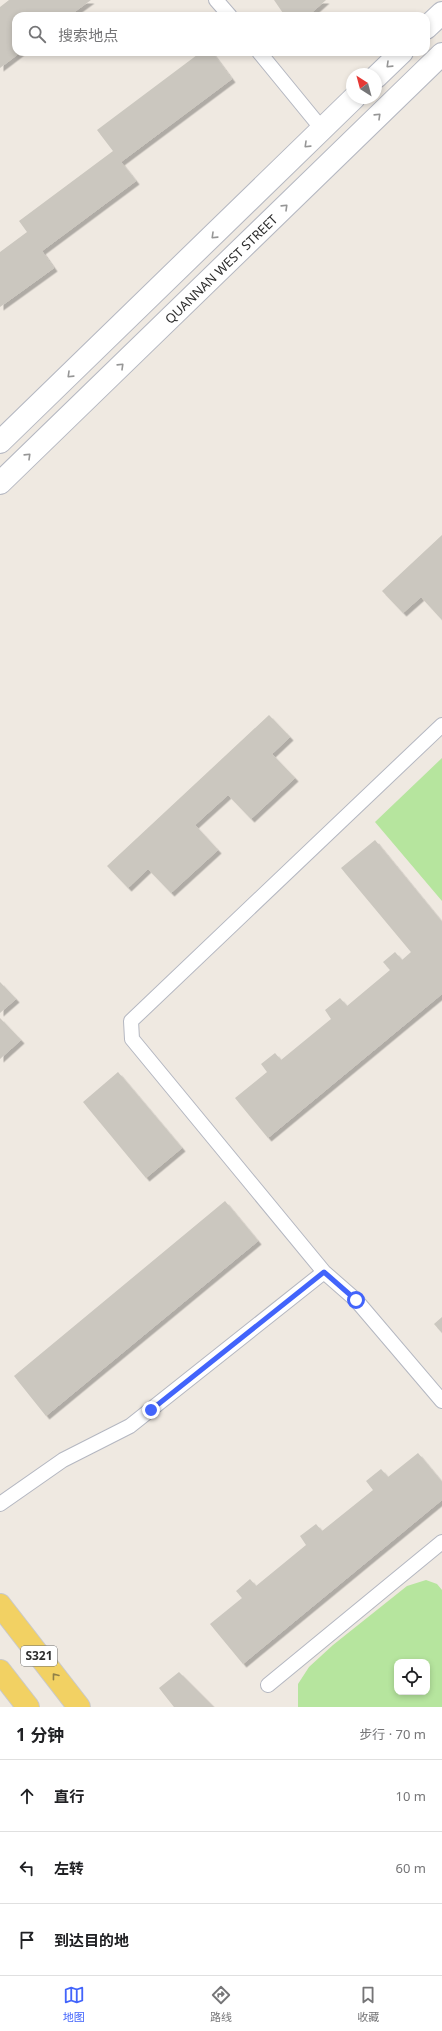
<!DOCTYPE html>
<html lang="zh">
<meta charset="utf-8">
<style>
body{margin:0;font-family:"Noto Sans","Noto Sans SC",sans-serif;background:#f2f2f2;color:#202124}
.controls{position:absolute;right:12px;bottom:12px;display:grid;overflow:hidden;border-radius:8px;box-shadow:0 2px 6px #0003}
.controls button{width:36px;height:36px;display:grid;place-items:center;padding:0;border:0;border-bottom:1px solid #e0e0e0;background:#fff;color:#202124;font:20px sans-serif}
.compass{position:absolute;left:346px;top:68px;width:36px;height:36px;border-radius:50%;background:#fff;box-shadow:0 2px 6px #0003;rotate:324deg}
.stop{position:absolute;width:12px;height:12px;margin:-9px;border:3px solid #4264fb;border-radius:50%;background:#fff}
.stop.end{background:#4264fb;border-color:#fff;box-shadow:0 1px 4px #0008}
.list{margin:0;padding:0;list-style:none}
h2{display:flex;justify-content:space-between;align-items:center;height:52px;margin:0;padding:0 16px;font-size:17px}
h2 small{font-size:13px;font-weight:400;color:#757577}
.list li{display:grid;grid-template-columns:26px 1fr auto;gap:12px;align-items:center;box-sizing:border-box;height:72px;padding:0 16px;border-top:1px solid #e0e0e0}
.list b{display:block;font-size:15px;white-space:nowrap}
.list em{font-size:13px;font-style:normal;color:#757577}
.icon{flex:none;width:22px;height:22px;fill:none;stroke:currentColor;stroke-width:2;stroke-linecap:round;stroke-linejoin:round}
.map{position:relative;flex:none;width:442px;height:1707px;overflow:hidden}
.search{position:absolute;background:#fff;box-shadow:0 2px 6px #0003;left:12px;right:12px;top:12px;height:44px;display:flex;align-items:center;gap:10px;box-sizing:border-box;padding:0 14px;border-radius:12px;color:#757577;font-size:15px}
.sheet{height:268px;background:#fff}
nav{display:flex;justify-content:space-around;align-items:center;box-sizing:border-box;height:56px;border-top:1px solid #e0e0e0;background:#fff;font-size:11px;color:#757577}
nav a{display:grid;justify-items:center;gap:2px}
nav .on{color:#4264fb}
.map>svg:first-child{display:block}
.green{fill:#b6e59e;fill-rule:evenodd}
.building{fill:#cbc7bf;filter:url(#shadow)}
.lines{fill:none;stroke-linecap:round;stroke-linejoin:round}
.service-casing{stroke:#b4b7c1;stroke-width:16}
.secondary-casing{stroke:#b4b7c1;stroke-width:24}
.primary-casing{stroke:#c9c9c9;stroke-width:24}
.service{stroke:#fff;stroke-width:14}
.secondary{stroke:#fff;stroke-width:22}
.primary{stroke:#f2d163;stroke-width:22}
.oneway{stroke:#969696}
.oneway2{stroke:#908048}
.route{stroke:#4264fb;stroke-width:5}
.labels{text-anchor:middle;stroke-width:3.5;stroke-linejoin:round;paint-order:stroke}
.shield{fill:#fff;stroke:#6d6d6d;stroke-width:1}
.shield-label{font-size:12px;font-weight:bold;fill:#2e2e2e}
.street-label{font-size:13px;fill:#2e2e2e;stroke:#fff}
</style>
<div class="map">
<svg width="442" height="1707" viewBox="0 0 442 1707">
<defs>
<filter id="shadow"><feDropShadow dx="3.5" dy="3.5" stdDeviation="0" flood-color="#0004"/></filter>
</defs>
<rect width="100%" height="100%" fill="#efe9e1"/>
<path class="green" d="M442 758V901L375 822Z
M426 1580 437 1584 442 1590V1707H298V1684L309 1667 333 1645 407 1586ZM397 1662H427V1692H397Z"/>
<path class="building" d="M9 0H91L69 16H16V52H21L0 68V7Z
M274 0H326L308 16H285Z
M201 52H212L232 79 121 162 136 181 42 251 54 268 0 307V252L27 232 19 221 113 151 97 130Z
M442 535V620L421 597 403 613 382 591Z
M269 715 290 737 272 754 295 778 251 819 228 795 195 825 218 850 171 893 148 869 128 888 107 866Z
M375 840 442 922V994L268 1138 235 1098 267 1072 261 1064 275 1053 281 1060 331 1019 325 1010 340 998 347 1006 390 970 383 962 395 952 402 960 411 952 341 868Z
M0 982 16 999 0 1013Z
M0 1018 21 1040 0 1059Z
M118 1072 182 1148 146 1178 83 1102Z
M225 1201 258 1241 46 1416 14 1376Z
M442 1317V1333L434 1324Z
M418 1453 442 1482V1500L243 1664 210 1624 242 1598 236 1591 250 1579 256 1586 306 1545 300 1536 316 1524 322 1531 373 1490 366 1481 381 1469 388 1477Z
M179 1672 214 1707H174L159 1688Z"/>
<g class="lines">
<g class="service-casing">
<path id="service" d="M216 0 230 16
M259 52 322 129
M442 725 131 1021 132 1039 324 1272 356 1300 442 1401
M0 1504 63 1460 130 1426 324 1272
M268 1685 442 1542"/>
</g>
<g class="secondary-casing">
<path id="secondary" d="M426 28 442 13
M376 77 402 52
M0 442 354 98
M0 483 442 54"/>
</g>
<g class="primary-casing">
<path id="primary" d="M0 1605 79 1707
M0 1671 28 1707"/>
</g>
<use href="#service" class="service"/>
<use href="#secondary" class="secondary"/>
<use href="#primary" class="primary"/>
</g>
<defs><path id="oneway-chevron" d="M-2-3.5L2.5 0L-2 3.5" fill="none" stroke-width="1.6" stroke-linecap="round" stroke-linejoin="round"/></defs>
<g class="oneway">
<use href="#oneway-chevron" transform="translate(389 65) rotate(136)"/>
<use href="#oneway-chevron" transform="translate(378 116) rotate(-44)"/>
<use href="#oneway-chevron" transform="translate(307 145) rotate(136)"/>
<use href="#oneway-chevron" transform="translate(285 207) rotate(-44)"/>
<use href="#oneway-chevron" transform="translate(214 236) rotate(136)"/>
<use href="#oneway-chevron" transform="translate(121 366) rotate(-44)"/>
<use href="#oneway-chevron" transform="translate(70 375) rotate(136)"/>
<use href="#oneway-chevron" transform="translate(28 456) rotate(-44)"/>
</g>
<use class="oneway2" href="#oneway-chevron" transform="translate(55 1676) rotate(-128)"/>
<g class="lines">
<path class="route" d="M151 1410 324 1272 356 1300"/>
</g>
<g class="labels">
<rect class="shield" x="21" y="1646" width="36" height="20" rx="3"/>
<g class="shield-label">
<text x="39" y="1660">S321</text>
</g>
<g class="street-label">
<text transform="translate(221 269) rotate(-44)" y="5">QUANNAN WEST STREET</text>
</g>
</g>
</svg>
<div class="controls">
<button><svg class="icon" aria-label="locate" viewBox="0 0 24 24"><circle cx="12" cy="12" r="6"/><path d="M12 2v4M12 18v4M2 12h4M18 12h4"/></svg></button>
</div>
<svg class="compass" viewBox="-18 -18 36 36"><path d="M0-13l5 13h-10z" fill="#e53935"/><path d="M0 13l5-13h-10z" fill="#757577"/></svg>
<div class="stop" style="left:356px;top:1300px"></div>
<div class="stop end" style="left:151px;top:1410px"></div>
<div class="search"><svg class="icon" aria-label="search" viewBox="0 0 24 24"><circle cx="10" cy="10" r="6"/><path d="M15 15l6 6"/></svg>搜索地点</div>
</div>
<section class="sheet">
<h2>1 分钟<small>步行 · 70 m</small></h2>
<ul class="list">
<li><svg class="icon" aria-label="ahead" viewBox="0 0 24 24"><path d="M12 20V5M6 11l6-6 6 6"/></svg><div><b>直行</b></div><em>10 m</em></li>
<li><svg class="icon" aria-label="left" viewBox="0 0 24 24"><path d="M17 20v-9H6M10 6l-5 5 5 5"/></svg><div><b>左转</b></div><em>60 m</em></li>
<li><svg class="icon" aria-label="arrive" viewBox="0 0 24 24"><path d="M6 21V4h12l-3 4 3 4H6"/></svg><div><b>到达目的地</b></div></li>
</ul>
</section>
<nav>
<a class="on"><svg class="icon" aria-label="map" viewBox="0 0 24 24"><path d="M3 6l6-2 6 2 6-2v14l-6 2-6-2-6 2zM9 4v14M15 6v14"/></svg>地图</a>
<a><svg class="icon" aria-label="directions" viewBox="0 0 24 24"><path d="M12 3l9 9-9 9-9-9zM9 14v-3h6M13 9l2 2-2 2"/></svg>路线</a>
<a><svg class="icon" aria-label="saved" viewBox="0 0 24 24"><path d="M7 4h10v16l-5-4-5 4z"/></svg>收藏</a>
</nav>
